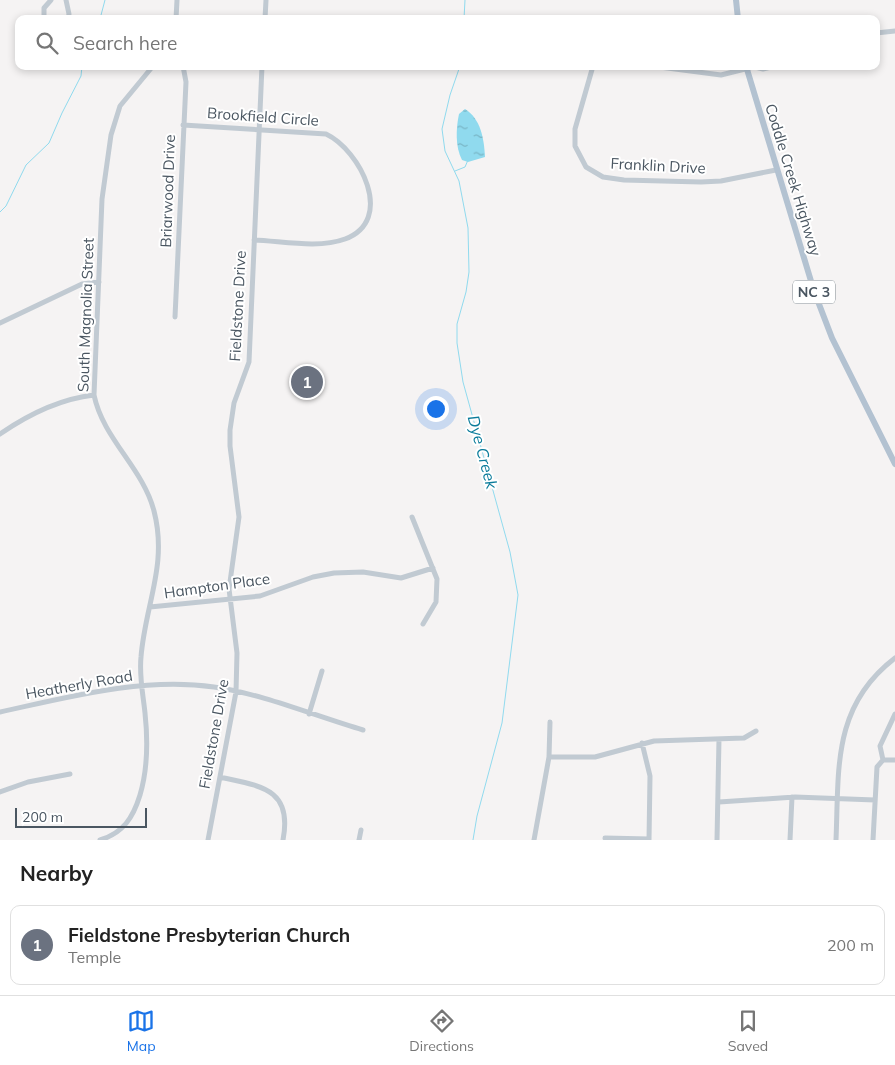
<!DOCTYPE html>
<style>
body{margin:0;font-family:Mulish,sans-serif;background:#f6f6f6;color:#222}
.scale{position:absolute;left:15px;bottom:12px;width:132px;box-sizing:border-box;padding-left:5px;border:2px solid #4a5661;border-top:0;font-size:14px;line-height:18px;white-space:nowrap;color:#4a5661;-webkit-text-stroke:4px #fff;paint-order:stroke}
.you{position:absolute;left:435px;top:408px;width:18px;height:18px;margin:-12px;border:4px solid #fff;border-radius:50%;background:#1a73e8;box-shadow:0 0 0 8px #1a73e833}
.badge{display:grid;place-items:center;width:32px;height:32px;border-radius:50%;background:#1a73e8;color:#fff;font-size:16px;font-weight:700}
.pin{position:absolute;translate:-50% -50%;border:2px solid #fff;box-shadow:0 1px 5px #0006}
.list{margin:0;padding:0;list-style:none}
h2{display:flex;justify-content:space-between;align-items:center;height:65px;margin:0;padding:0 20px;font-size:21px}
h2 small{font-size:16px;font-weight:400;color:#767676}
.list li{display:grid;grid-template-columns:32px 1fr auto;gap:15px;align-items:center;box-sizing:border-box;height:80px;margin:0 10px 10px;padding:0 10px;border:1px solid #e0e0e0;border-radius:10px}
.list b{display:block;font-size:19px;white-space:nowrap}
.list p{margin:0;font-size:16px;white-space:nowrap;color:#767676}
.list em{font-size:16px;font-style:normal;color:#767676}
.icon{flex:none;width:28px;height:28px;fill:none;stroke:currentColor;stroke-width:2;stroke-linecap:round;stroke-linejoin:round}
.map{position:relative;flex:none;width:895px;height:840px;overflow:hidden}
.search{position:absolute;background:#fff;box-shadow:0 2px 8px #0003;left:15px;right:15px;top:15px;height:55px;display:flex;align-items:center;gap:12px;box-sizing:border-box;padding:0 18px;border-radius:10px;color:#767676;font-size:19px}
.sheet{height:155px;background:#fff}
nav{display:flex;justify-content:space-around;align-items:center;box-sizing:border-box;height:70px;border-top:1px solid #e0e0e0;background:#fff;font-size:14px;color:#767676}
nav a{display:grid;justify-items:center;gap:2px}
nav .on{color:#1a73e8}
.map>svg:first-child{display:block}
.water{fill:url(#water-ripples)}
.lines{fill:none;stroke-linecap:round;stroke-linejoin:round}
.stream{stroke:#90daee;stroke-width:1}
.minor{stroke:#c1cad2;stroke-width:5}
.major{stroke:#b3c2d1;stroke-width:6}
.labels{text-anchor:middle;stroke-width:4;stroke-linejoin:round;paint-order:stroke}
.shield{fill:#fff;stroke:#808990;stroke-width:1}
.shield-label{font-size:14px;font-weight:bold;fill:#4a5661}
.street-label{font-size:15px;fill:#4a5661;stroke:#fff}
.water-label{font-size:16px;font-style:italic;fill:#0c7c9b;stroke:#fff}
</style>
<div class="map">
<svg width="895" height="840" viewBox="0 0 895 840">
<defs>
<pattern id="water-ripples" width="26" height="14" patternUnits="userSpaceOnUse" patternTransform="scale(1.25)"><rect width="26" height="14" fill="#90daee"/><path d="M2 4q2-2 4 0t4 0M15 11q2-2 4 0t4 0" fill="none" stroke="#78b4c4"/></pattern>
</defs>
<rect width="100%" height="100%" fill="#f5f3f3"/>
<path class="water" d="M465 109C481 119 484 139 485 157L468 162 462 160C455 147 456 128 459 114Z"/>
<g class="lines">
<path class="stream" d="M100 19 105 0
M464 19 465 0
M460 66 450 95 442 129 445 151 459 181 468 228 469 272 466 292 457 324V343L463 382 510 552 518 595 502 723 477 816 473 840
M455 171 465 167 468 160
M0 212 6 206 26 165 49 143 62 113 81 76 82 66"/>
<path class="minor" d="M66 0 69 14 68 19
M44 19V8L51 0
M176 19 177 0
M265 19 266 0
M876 33 895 31
M593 66 575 129V146L586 167 603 177 624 180 701 182 721 181 776 170
M652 66 721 75 757 66
M755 67 763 69 775 66
M183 125 326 134C360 150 396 220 345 239 318 249 282 241 254 240
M175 317 186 82 183 66
M0 323 82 284 99 282
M0 434C29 414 59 399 94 395
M412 517 437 579 436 602 423 624
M150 607 260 596 313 577 334 573 363 572 401 578 433 568
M0 712C69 697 142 677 214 687 263 694 315 716 363 730
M309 714 322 671
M642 743 650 776 649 840
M549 757H595L654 741 744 738 756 731
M883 760 880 746 895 714
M220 777C260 786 293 788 283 840
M0 792 28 782 70 774
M719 802 795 797 875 800
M605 838 649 839
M100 840C123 833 133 818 140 795 148 768 148 741 145 713 143 694 139 676 141 657 145 605 168 565 154 511 143 468 103 439 94 395L102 199 111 135 120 106 153 66
M208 840 236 692 237 653 229 589 239 517 230 446V430L234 403 249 362 262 66
M359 840 361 830
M534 840 549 757 550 722
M717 840 719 739
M790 840 792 797
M836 840C839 769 832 706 895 658
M873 840 877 767 883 760H895"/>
<path class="major" d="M736 0 738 19
M746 66 814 291 832 338 895 464"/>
</g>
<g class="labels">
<rect class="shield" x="793" y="280.5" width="42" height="23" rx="4"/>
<g class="shield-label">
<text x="814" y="297">NC 3</text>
</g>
<g class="street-label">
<text transform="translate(263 117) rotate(4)" y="5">Brookfield Circle</text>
<text transform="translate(658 166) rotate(3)" y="5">Franklin Drive</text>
<text transform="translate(793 180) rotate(73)" y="5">Coddle Creek Highway</text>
<text transform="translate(168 191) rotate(-88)" y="5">Briarwood Drive</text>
<text transform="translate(238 306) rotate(-87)" y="5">Fieldstone Drive</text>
<text transform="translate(86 315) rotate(-88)" y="5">South Magnolia Street</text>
<text transform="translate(217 586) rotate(-8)" y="5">Hampton Place</text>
<text transform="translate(79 685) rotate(-10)" y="5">Heatherly Road</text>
<text transform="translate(214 734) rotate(-80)" y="5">Fieldstone Drive</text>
</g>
<g class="water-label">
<text transform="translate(483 452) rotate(75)" y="6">Dye Creek</text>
</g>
</g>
</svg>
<div class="scale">200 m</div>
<div class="you"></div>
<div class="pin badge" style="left:307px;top:382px;background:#6b7280">1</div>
<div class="search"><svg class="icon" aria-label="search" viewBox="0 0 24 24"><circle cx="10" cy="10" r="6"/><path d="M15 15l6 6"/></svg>Search here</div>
</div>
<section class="sheet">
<h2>Nearby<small></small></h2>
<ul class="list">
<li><span class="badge" style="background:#6b7280">1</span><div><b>Fieldstone Presbyterian Church</b><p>Temple</p></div><em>200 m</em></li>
</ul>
</section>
<nav>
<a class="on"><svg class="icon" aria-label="map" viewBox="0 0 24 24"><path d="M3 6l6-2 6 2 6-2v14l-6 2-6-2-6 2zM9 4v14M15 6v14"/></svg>Map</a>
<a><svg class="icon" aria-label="directions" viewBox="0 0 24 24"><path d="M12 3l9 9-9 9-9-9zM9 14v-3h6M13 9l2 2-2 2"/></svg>Directions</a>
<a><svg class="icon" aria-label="saved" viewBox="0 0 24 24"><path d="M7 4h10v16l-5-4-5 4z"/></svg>Saved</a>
</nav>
